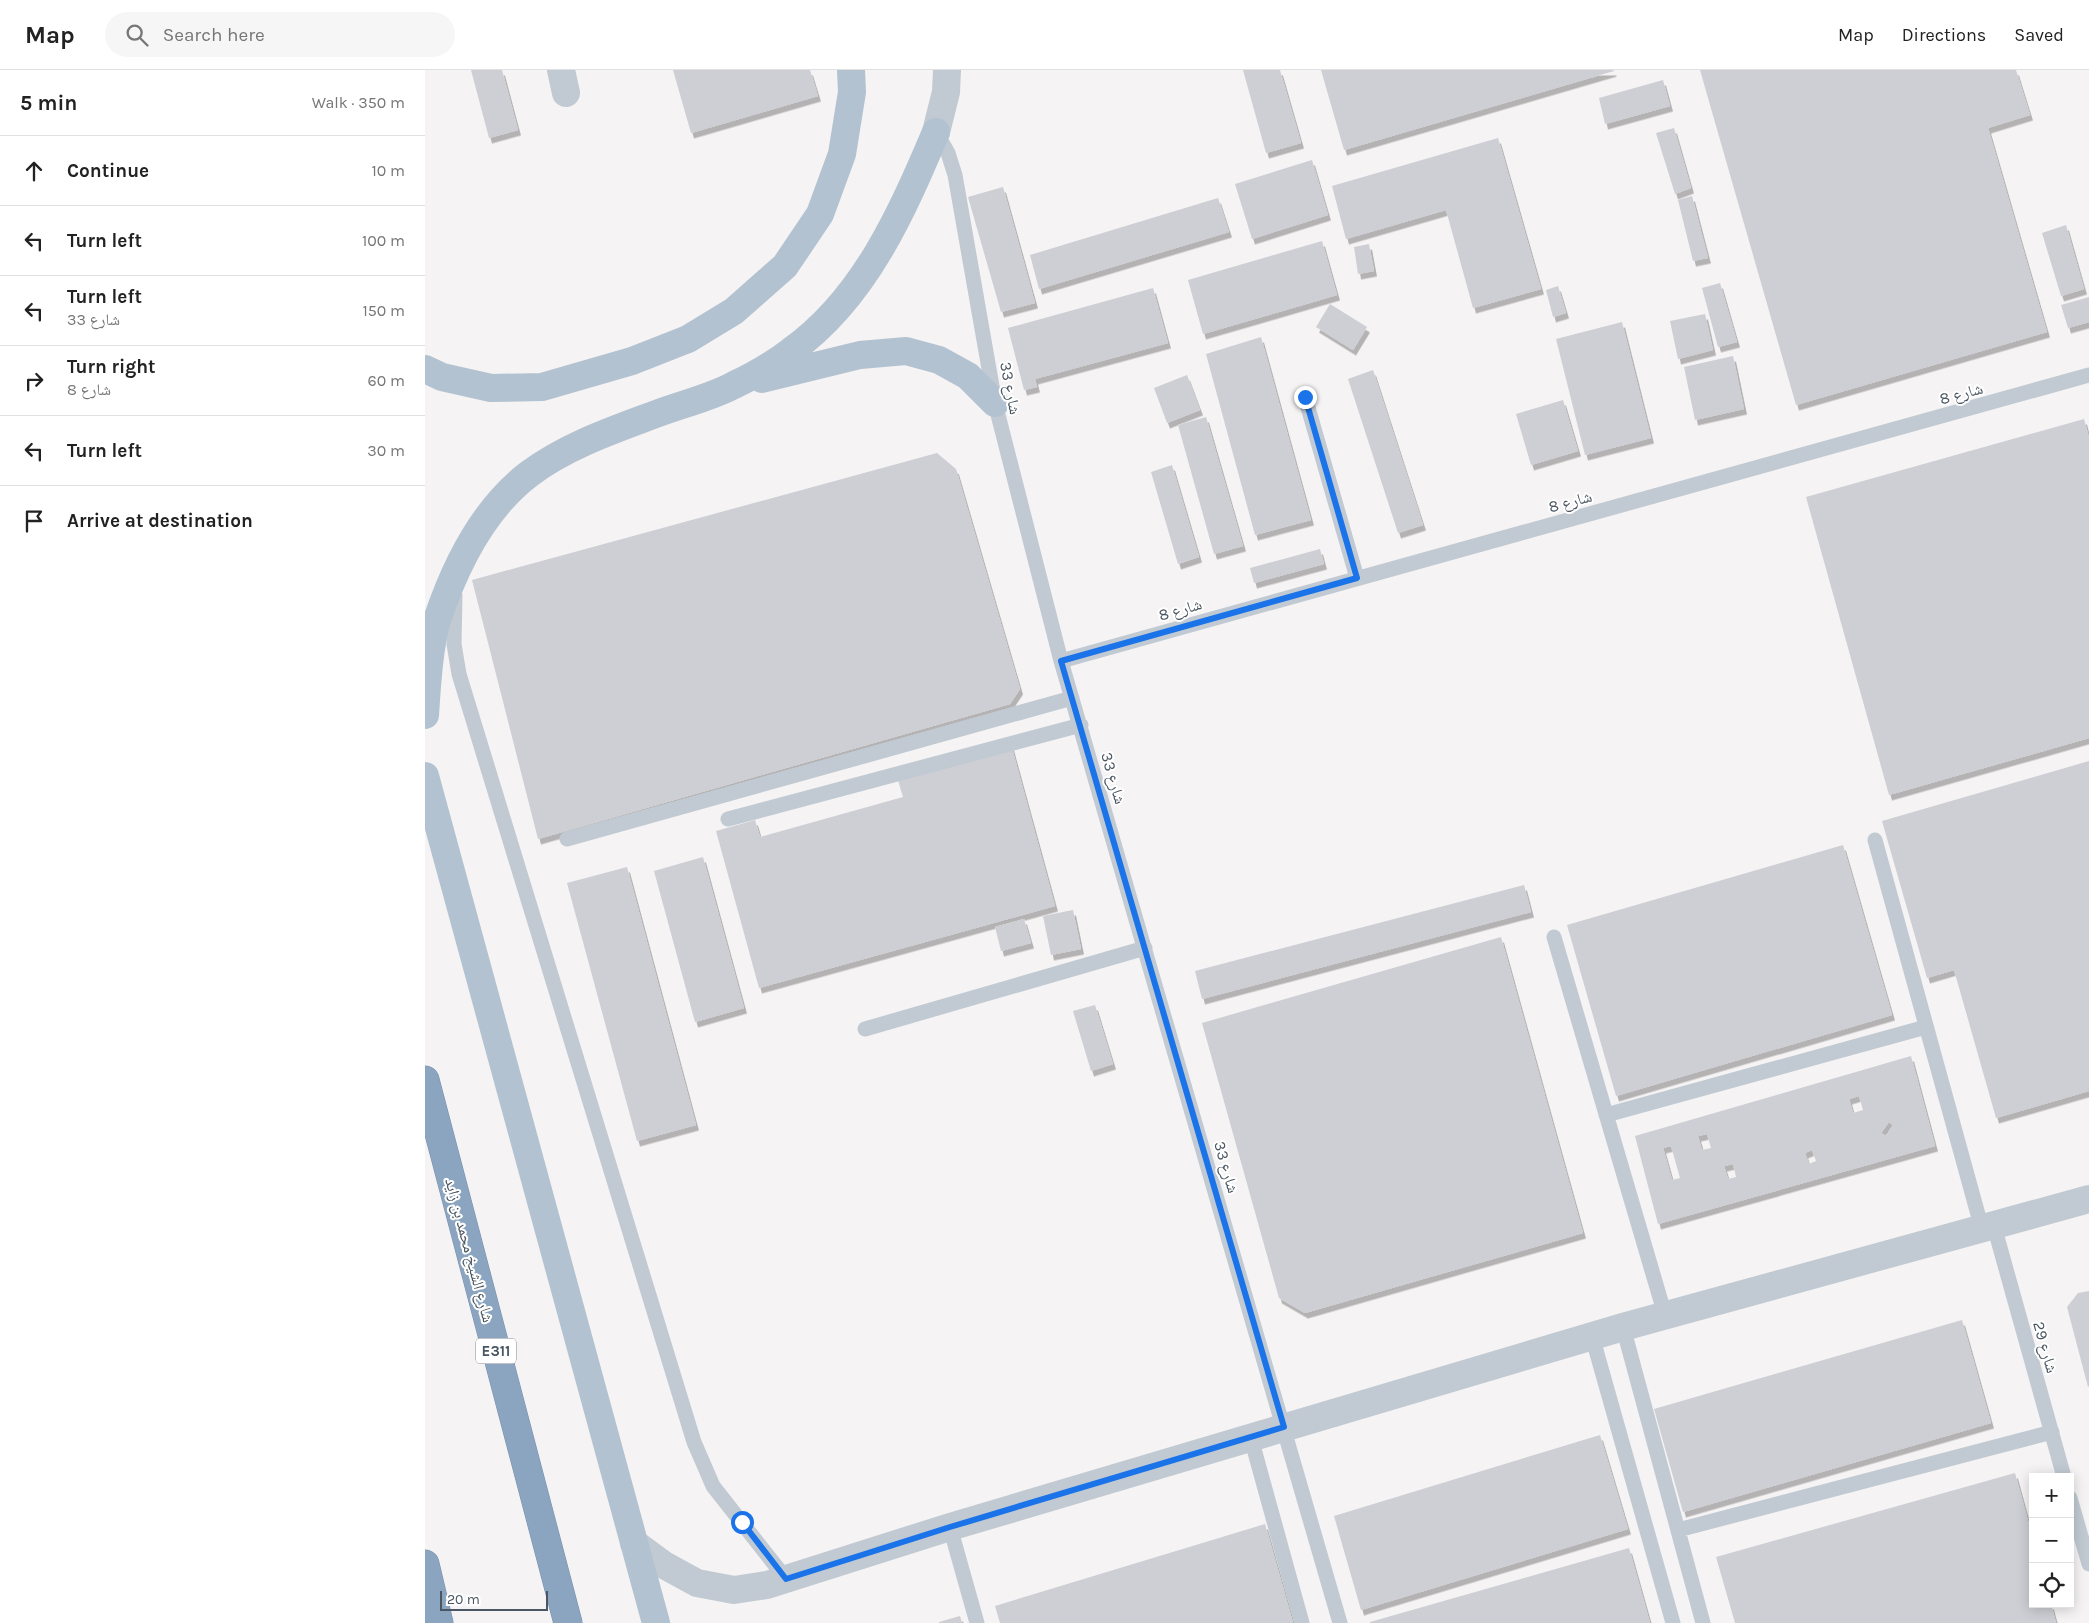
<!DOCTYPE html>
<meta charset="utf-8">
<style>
body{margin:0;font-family:Karla,"Noto Naskh Arabic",sans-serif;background:#f6f6f6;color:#222}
.controls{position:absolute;right:15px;bottom:15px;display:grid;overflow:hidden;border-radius:0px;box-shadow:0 2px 12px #0003}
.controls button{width:45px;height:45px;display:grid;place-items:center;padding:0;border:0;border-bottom:1px solid #e0e0e0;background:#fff;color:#222;font:25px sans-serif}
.scale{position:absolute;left:15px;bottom:12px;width:108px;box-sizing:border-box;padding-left:5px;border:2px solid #4a5661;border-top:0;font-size:14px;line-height:18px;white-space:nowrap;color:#4a5661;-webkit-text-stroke:4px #fff;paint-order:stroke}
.stop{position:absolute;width:15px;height:15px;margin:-11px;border:4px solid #1a73e8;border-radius:50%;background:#fff}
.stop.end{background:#1a73e8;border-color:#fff;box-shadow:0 1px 5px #0008}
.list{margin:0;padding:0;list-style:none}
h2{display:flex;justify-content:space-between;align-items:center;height:65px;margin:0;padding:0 20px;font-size:21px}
h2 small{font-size:16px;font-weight:400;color:#767676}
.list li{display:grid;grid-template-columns:32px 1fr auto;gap:15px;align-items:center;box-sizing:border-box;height:70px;padding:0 20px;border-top:1px solid #e0e0e0}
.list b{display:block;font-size:19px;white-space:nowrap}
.list p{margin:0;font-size:16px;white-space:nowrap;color:#767676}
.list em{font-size:16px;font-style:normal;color:#767676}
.icon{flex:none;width:28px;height:28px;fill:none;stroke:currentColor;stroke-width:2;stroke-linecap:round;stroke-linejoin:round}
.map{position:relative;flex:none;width:1664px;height:1553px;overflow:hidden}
header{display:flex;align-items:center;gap:30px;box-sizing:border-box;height:70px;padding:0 25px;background:#fff;border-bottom:1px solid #e0e0e0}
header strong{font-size:24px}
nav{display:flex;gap:28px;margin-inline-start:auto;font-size:18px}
.search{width:350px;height:45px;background:#f6f6f6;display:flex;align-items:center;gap:12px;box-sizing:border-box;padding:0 18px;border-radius:28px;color:#767676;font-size:19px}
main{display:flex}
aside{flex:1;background:#fff}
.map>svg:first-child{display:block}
.building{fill:#cdcfd5;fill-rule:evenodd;filter:url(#shadow)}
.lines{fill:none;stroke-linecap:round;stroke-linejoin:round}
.motorway-casing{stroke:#7690ad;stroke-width:29}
.service{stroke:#c1cad2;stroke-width:15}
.minor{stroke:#c1cad2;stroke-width:28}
.tertiary{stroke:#c1cad2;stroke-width:28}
.primary{stroke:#b3c2d1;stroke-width:28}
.motorway{stroke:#8ba5c1;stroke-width:28}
.route{stroke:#1a73e8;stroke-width:6}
.labels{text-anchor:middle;stroke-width:4;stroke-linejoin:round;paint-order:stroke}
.shield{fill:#fff;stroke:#808990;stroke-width:1}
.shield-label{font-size:15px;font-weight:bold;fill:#4a5661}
.street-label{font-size:16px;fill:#4a5661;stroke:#fff}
</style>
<header>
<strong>Map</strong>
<div class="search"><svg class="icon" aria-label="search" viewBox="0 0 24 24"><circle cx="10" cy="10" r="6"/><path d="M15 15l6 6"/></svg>Search here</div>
<nav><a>Map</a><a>Directions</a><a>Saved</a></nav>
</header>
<main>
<aside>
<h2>5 min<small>Walk · 350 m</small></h2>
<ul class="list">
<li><svg class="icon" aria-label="ahead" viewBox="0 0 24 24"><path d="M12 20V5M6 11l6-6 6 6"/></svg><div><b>Continue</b></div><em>10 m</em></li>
<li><svg class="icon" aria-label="left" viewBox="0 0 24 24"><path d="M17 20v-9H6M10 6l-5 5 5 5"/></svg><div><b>Turn left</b></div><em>100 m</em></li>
<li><svg class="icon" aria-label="left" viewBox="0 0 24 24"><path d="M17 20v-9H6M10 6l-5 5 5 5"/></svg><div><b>Turn left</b><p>شارع 33</p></div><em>150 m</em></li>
<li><svg class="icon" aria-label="right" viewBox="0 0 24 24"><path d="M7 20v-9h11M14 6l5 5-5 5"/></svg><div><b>Turn right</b><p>شارع 8</p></div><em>60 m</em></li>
<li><svg class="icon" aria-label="left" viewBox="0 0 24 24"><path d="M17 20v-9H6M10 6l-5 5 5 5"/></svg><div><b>Turn left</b></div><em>30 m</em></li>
<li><svg class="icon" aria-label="arrive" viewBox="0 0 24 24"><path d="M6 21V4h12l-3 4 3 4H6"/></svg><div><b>Arrive at destination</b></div></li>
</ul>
</aside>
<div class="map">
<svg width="1664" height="1553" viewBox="0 0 1664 1553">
<defs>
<filter id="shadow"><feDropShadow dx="3" dy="5.5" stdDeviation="0" flood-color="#0004"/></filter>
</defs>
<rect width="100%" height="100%" fill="#f5f3f3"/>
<path class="building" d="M46 0H77L93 60 64 68Z
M248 0H385L393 26 266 63Z
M818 0H855L876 73 841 83Z
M896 0H1188L1189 1 919 80Z
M1275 0H1591L1605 45 1563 58 1622 262 1371 335Z
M1238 10 1245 36 1180 54 1174 28Z
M1249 58 1266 118 1250 124 1231 63Z
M1073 68 1116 219 1048 238 1021 140 921 169 907 116Z
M887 90 903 145 827 169 810 114Z
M578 117 610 233 576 242 543 127Z
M1267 126 1283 188 1268 191 1253 130Z
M793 128 804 162 614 219 605 185Z
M1641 155 1659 219 1636 226 1617 163Z
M897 171 912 225 778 264 763 210Z
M944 174 949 201 933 204 929 177Z
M1295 213 1312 272 1293 277 1277 218Z
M1133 216 1141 243 1128 247 1121 220Z
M728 218 743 273 610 309 612 317 599 320 583 258Z
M1664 227V252L1643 258 1636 235Z
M905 234 942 257 928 280 891 257Z
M1280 244 1288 280 1253 289 1245 251Z
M1197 252 1226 368 1160 385 1131 269Z
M836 267 886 450 830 465 781 284Z
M1308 286 1319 339 1270 350 1259 297Z
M948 300 998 455 973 463 923 309Z
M762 305 775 340 742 353 729 318Z
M1138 330 1153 381 1106 395 1091 344Z
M781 347 818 476 789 484 753 355Z
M1659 349 1664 368V668L1464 725 1381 427Z
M512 383 531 399 595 619 585 634 113 769 47 510Z
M747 395 774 487 753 494 726 402Z
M895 479 899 494 829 513 825 498Z
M586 675 630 836 334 918 291 761 330 750 335 767 478 727 472 707Z
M1664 691V1021L1571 1048 1529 900 1502 908 1457 751Z
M1418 775 1467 945 1191 1026 1142 855Z
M278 787 319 938 270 952 229 801Z
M202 797 271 1055 212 1071 142 813Z
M1099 815 1106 842 777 929 770 901Z
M648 840 656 879 626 885 618 846Z
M599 849 606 873 576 881 570 857Z
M1076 867 1158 1163 880 1243 854 1228 777 953Z
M670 935 688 994 666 1001 648 941Z
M1486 986 1510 1076 1233 1154 1210 1066ZM1434 1026 1438 1040 1428 1043 1424 1029ZM1464 1052 1468 1055 1461 1066 1456 1063ZM1282 1064 1286 1078 1277 1080 1273 1066ZM1246 1076 1255 1108 1247 1110 1238 1078ZM1387 1080 1391 1091 1384 1094 1380 1083ZM1308 1094 1311 1107 1303 1109 1299 1096Z
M1664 1221V1316L1663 1317 1642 1237 1653 1223Z
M1537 1250 1566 1353 1258 1442 1229 1339Z
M1175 1365 1203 1459 936 1540 909 1446Z
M1590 1403 1608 1469V1534H1626L1631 1553H1310L1291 1487Z
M840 1454 868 1553H575L570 1536Z
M1204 1478 1225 1553H945V1552Z
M535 1546 537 1553H514V1552Z"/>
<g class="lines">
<g class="motorway-casing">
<path id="motorway" d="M0 1010 143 1553
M0 1494 14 1553"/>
</g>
<path class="service" d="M511 62 523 83 530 105 570 333 636 591 915 1553
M880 327 932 508
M30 525 29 574 34 604 269 1372 288 1416 361 1509
M636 591 1664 305
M303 749 656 655
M142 769 647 628
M1450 770 1557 1159
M1129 867 1240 1245
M440 959 720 878
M1181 1045 1501 957
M1569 1156 1639 1407
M1198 1257 1278 1553
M1167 1266 1248 1553
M826 1368 877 1553
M1645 1428 1664 1494
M525 1457 552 1553
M1253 1460 1627 1362"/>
<path class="minor" d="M136 0 141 23
M209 1473 239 1495 272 1513 309 1520 342 1515 525 1457 1198 1257 1664 1129"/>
<path class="tertiary" d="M511 62 521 22 522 0"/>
<path class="primary" d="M0 299 17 307 66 318 117 317 207 291 263 269 309 241 360 196 395 144 417 84 427 22 426 0
M337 309 435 285 481 281 514 290 543 306 570 333
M0 645C2 615 4 578 12 550 30 496 58 439 104 404 141 376 188 360 231 344 257 334 285 328 309 315 328 306 349 294 366 281 440 228 477 142 511 62
M0 706 231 1553"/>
<use href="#motorway" class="motorway"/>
</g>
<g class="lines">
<path class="route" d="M317 1452 361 1509 525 1457 859 1357 636 591 932 508 880 327"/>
</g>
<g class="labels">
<rect class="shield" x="51" y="1268.5" width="40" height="25" rx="4"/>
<g class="shield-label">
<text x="71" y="1286">E311</text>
</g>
<g class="street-label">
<text transform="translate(586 318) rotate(79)" y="6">شارع 33</text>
<text transform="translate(1536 323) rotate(-15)" y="6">شارع 8</text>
<text transform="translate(1145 431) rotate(-15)" y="6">شارع 8</text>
<text transform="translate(755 539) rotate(-16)" y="6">شارع 8</text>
<text transform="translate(689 708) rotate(74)" y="6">شارع 33</text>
<text transform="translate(802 1097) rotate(74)" y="6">شارع 33</text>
<text transform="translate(45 1180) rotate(75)" y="6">شارع الشيخ محمد بن زايد</text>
<text transform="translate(1621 1277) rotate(74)" y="6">شارع 29</text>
</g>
</g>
</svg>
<div class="controls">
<button>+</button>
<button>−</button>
<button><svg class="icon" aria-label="locate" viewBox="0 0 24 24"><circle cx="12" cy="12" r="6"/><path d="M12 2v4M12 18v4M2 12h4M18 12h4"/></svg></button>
</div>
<div class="scale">20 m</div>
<div class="stop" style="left:317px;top:1452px"></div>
<div class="stop end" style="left:880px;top:327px"></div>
</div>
</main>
